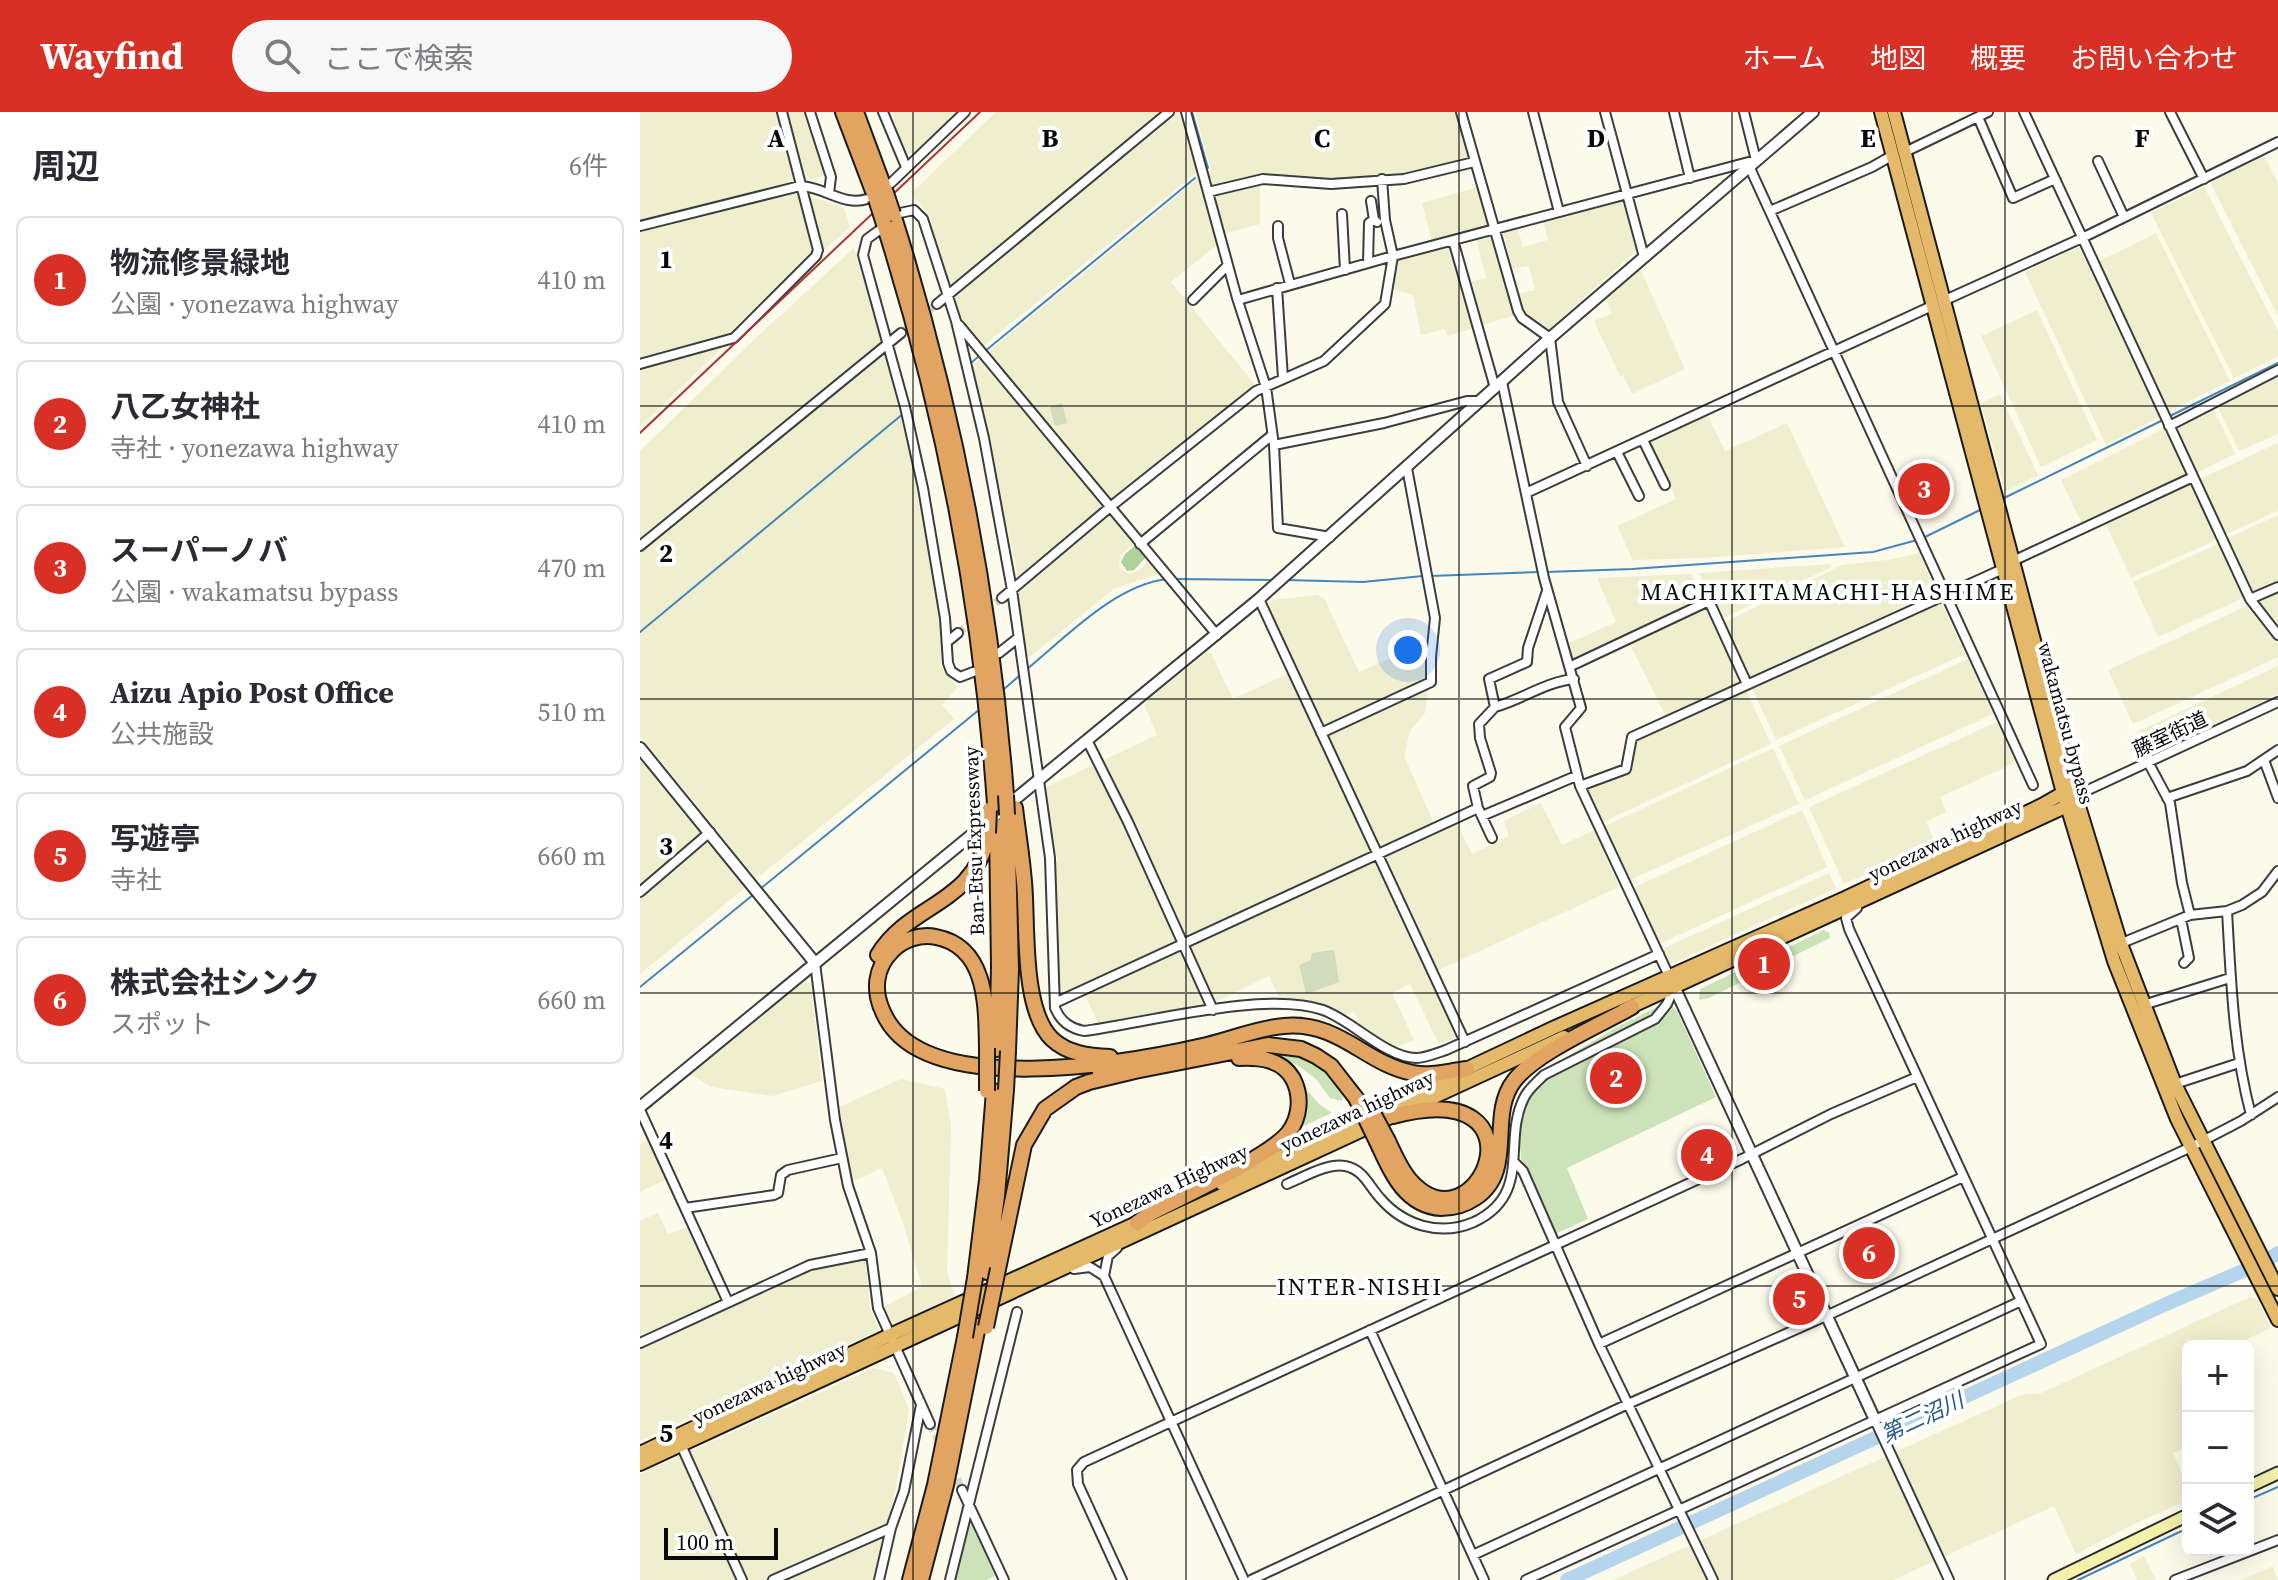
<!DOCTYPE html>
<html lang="ja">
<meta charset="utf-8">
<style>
body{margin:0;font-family:"Source Serif 4","Noto Sans JP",serif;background:#f7f7f7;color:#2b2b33}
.controls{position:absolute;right:24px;bottom:24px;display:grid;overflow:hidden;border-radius:12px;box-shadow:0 8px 32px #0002}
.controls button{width:72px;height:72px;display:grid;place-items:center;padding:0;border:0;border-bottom:2px solid #e1e1e2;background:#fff;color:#2b2b33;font:40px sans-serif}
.scale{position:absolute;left:24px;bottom:20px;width:114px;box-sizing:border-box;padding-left:8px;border:4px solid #0a0a0a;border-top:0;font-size:22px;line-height:28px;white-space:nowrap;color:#0a0a0a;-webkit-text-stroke:6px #fff;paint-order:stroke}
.you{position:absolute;left:768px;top:538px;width:28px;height:28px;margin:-20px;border:6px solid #fff;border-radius:50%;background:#1a73e8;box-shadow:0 0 0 12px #1a73e833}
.badge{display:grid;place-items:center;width:52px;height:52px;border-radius:50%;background:#d93025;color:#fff;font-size:26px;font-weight:700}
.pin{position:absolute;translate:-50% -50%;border:4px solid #fff;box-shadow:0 2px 8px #0006}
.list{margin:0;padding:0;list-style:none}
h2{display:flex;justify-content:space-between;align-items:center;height:104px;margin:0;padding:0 32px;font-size:34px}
h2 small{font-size:26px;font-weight:400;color:#7c7c81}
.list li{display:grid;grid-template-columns:52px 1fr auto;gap:24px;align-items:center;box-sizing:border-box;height:128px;margin:0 16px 16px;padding:0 16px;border:2px solid #e1e1e2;border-radius:12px}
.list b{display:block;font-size:30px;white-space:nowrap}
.list p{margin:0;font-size:26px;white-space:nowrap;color:#7c7c81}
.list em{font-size:26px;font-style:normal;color:#7c7c81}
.icon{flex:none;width:44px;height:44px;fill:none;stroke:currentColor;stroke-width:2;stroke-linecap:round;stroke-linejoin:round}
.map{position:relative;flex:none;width:1638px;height:1468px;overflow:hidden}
header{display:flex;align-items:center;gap:48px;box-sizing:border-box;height:112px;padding:0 40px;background:#d93025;color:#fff}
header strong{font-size:38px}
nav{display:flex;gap:44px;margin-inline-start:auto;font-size:28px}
.search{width:560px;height:72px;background:#f7f7f7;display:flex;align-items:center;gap:20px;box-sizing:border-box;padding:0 28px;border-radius:44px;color:#7c7c81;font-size:30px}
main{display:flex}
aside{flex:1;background:#fff}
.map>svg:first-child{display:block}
.farmland{fill:#efeece}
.green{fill:#cce2b9}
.forest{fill:#afd19a}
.cemetery{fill:#d0dbbf}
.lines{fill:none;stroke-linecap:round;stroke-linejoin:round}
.stream{stroke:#4685bb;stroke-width:2}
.river{stroke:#b5d5ed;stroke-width:14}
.minor-tunnel{stroke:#d8d6c8;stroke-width:8;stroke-dasharray:8 4;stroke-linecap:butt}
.minor-casing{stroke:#3d3d3d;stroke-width:12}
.tertiary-casing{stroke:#3d3d3d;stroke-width:14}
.secondary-casing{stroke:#2c2c2c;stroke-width:15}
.trunk-casing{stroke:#1b1b1b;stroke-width:16}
.motorway-casing{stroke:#1b1b1b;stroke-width:18}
.minor{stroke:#fff;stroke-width:8}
.tertiary{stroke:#fff;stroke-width:10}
.secondary{stroke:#f4f1ad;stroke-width:11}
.trunk{stroke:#e4ba6a;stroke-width:12}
.motorway{stroke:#e2a463;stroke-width:14}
.rail{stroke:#a83635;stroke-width:2}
.motorway-bridge-casing{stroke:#1b1b1b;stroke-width:18;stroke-linecap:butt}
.motorway-bridge{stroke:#e2a463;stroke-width:14}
.grid{fill:none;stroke:#0a0a0a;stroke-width:2;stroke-opacity:0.55}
.labels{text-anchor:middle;stroke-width:8;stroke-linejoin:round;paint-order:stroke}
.street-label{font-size:20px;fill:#0a0a0a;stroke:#fff}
.water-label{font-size:22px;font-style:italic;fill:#25588b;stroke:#fff}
.quarter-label{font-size:24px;letter-spacing:2px;fill:#0a0a0a;stroke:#fff}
.grid-label{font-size:26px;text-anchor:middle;font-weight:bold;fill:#0a0a0a;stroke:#fff;stroke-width:8;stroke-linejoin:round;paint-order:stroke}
</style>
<header>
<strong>Wayfind</strong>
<div class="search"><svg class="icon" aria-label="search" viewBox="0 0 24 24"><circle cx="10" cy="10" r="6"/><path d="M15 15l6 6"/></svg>ここで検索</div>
<nav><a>ホーム</a><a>地図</a><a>概要</a><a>お問い合わせ</a></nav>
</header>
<main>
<aside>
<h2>周辺<small>6件</small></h2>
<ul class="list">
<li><span class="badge">1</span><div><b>物流修景緑地</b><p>公園 · yonezawa highway</p></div><em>410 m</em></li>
<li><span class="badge">2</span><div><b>八乙女神社</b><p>寺社 · yonezawa highway</p></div><em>410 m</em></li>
<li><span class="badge">3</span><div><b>スーパーノバ</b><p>公園 · wakamatsu bypass</p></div><em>470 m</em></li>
<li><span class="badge">4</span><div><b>Aizu Apio Post Office</b><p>公共施設</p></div><em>510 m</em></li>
<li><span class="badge">5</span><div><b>写遊亭</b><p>寺社</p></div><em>660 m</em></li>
<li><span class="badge">6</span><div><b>株式会社シンク</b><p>スポット</p></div><em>660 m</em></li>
</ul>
</aside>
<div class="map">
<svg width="1638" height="1468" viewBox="0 0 1638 1468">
<rect width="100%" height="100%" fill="#fcfaea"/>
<path class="farmland" d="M0 0H163L186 63 162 70 167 83 204 96 210 115 182 140H174L96 214 86 232 0 315Z
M252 0H322L279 40 264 43Z
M356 0H523L308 178 289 110 292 108 271 81Z
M533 0H539L557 60 343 234 318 207 314 185 316 180Z
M555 0H820L832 46 770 62 715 68 620 64V112L583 122 567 62 571 58Z
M1624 43 1638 71V204L1570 70Z
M560 65 578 132 531 170 616 274 470 391 347 241Z
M838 75 850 115 792 129 782 91Z
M1564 75 1638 219V244L1594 266 1511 101Z
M982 86 996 139 908 218 884 201 878 182 895 178 889 154 872 157 863 118 877 114 883 135 908 128 903 107Z
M852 121 875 203 808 224 804 217 781 223 773 183 752 177 757 146 810 132 821 172 846 166 836 126Z
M1516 121 1590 269 1527 300 1457 150Z
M1439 135 1519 305 1466 333 1385 160Z
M214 136 242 229 277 374 291 445 302 531 301 554 318 575 302 593 314 607 121 763 115 765 0 624V339L118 224Z
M1000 156 1045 257 992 282 983 263 980 264 954 209 972 201 966 187Z
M1397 198 1457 328 1401 355 1341 224Z
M342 245 465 395 379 468 349 334 350 326 343 312 330 255Z
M1638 261V322L1599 339 1576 292Z
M1360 282 1398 363 1365 380 1341 291Z
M1572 294 1595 342 1556 361 1534 313Z
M1067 302 1085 339 1147 311 1205 435 1062 446 993 448 977 414 1036 387 1009 329Z
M1525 316 1547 362 1442 412 1421 368Z
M1638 331V399L1584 423 1558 368Z
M1550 371 1576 428 1491 466 1465 411Z
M470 401 494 431 480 444 479 454 482 458 488 462 495 460 503 456 507 447 519 462 475 476 387 547 376 478Z
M1638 403V469L1611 482 1586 427Z
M1578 432 1603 486 1518 525 1493 470Z
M1279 441 1296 479 1108 567 1083 511 1202 453 1248 448Z
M1190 452 1192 455 1081 507 1059 461Z
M1051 462 1101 570 1026 605 986 524 931 551 925 533 976 510 957 466Z
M1638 478V517L1615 489Z
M677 483 684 486 719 560 787 530 789 576 785 601 770 619 764 644 797 718 816 709 832 742 869 724 864 709 901 691 922 733 954 718 979 775 790 862 818 925 799 932 770 872 752 881 774 928 753 937 720 913 714 899 707 903 660 889 640 887 629 864 575 890 459 912 441 876 424 884 418 872 416 752 418 747 412 737 406 675 517 623 504 592 567 540 571 541 593 587 654 559 623 493 632 488Z
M1301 489 1325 542 1136 628 1112 576Z
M1607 494 1638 532V545L1493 612 1468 558Z
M1328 547 1353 602 1165 688 1139 634Z
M1638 554V582L1508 643 1497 620Z
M1105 576 1131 632 963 710 947 676 990 659 995 628Z
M1357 610 1375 651 1300 685 1306 700 1286 710 1295 730 1204 772 1169 695Z
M1133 636 1159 692 990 768 965 714Z
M0 646 106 775 0 862Z
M1162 698 1187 755 1019 832 993 776Z
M1189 761 1196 776 1029 853 1022 837Z
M165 869 171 872 182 969 132 984 72 975 50 962Z
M261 967 305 977 311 1013 307 1160 315 1184 251 1214 243 1195 282 1175 263 1111 242 1056 211 1070 197 996Z
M7 1028 27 1067 0 1080V1032Z
M18 1101 28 1122 49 1115 87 1195 169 1158 225 1146 230 1196 239 1218 0 1329V1109Z
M1610 1185 1617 1187 1631 1216 1592 1234H1548V1255L1540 1260 1548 1277V1335L1533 1341 1548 1376V1388L1490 1414 1436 1442 1414 1394 1253 1468H973L1381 1283 1401 1281Z
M234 1256 254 1261 269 1297 255 1381 233 1468H0V1362Z
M1504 1444 1516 1468H1497L1490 1452Z
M1633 1454 1638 1468H1602Z"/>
<path class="green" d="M1184 818 1189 821 1190 826 1069 886 1059 888 1060 877Z
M1025 891 1030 892 1037 899 1076 985 927 1056 948 1107 915 1122 881 1047 878 997 906 957 975 916Z
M617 938C648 940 674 936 694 965 700 974 704 979 702 989L690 986 676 967 657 953Z
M659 969 680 993 692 1001 659 1016Z
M331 1411 355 1464 346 1468H313Z"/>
<path class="forest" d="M496 433 506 445 494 458 487 459 481 450 485 442Z"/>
<path class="cemetery" d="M422 291 427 311 415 314 410 295Z
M694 838 699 870 666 882 659 853 671 848 672 841Z"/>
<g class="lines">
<path class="stream" d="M552 0 568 56
M344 240 555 66
M331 251 339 244
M1530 304 1638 251
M1362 387 1525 307
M1283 426 1342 397
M906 460 992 457 1233 440 1277 428
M790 464 899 460
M534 467 632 468
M646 468 723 470 783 464
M0 520 264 301
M387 557C426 525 476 472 528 467
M363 578 379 564
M119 778 340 597
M0 875 114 782
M1608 1388 1638 1375
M1438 1468 1548 1416"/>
<path class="river" d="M927 1468 1524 1193 1628 1148 1638 1141"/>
<path class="minor-tunnel" d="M261 221 297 192
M318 521 362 486
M290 1312 301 1333
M312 1356 322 1378"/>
<g class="minor-casing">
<path id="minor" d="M170 0 191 65 189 81
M243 0 266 55
M546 0 597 186 626 275 634 333 638 416 690 425
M821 0 878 199 882 206 910 226 918 290 947 354
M893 0 919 100
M965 0 1004 145
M1034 0 1050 66
M1384 0 1610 487 1638 523
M1530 0 1564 67
M1338 5 1373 86 1415 67
M1265 40 1348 0
M1458 49 1484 105
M1109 54 1393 673
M251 71 325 0
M568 80 623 67 691 72 764 67 834 50
M731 89 734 108 737 110
M1130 99 1232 55 1253 43
M260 101 274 98 283 107 316 209 344 326 372 478 410 746 415 896C421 910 430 916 444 919 506 911 626 878 683 898 713 909 745 945 776 946 785 946 797 941 806 938L1019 842
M702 102 705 158
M0 114 160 74C183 74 204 95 227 87
M638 114V126L650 172
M238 119 227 127 223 143 265 295 283 376 305 506 308 551 311 559 320 565 333 560
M813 128 855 276
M728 151 729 111 734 108
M637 176 643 266
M553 188 588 153
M598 188 753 144 1116 48 1104 0
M1303 189 1442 126 1638 30
M297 192 529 0
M319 213 577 523
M0 252 94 226 176 144 178 138 142 0
M862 270 904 466 941 596 925 615 940 674
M1529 314 1638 258
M1003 328 1025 373
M634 333 744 311 827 289H840
M977 340 999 384
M886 381 1294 193
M500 432 632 323
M0 434 261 221
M362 486 469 396 616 279 684 249 745 192 753 144 745 108 742 67
M619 487 825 930
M1610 487 1638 475
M307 530 318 521
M359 541 378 526
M931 554 1069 489 1107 572
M855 595C883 587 905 570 934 567
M681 621 791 570V545L795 506 767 356
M447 628 488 710 573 898
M1624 648 1638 686
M1508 650 1530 691 1542 771 1550 803
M1435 684 1638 590
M1527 686 1607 659 1638 638
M842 704 936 664
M852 726 838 696 833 674 850 665 851 661 840 626 839 612 855 595 849 567 887 550 888 536 907 479
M0 780 70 720
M1587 799C1591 868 1593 935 1611 1003
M1541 807 1549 846 1544 851
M1477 833 1550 803 1587 799 1602 793 1622 780 1638 759
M175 851 195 1008 208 1074 231 1141 238 1196 290 1312
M1029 864 940 674 986 657 992 625 1365 456 1373 449 1553 365
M417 890 838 696
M1503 893 1590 866
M1535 972 1599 951
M0 998 88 1190
M874 1050 883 1059 959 1232 1073 1468
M647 1072C664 1065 687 1051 705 1054 723 1057 729 1074 740 1086 763 1113 800 1125 834 1110 893 1082 862 1029 884 986 888 977 897 970 904 963L1015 907 1027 892 1034 876
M45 1096 134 1083 138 1081 141 1063 148 1058 202 1046
M434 1157 450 1155 464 1164 604 1468
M464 1164 468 1144 477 1136
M730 1218 844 1468
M0 1231 170 1153 231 1141
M959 1232 1323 1065
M1235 1308 1309 1468
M41 1333 102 1468
M322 1378 364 1468
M833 1443 1381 1189
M133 1468 251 1416
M239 1468 251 1416 264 1379 281 1293
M310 1468 377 1200
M482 1468 438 1372 437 1358 444 1350 1102 1047 1191 1002 1277 965
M611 1468 988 1292 1186 1204 1551 1035 1601 1009 1638 985
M886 1468 1401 1232 1209 817 1206 806 1217 796
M1535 1468 1638 1428"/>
</g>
<g class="tertiary-casing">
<path id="tertiary" d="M0 636 175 851
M1032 870 1235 1308
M0 995 619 487 910 226 1173 0"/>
</g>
<g class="secondary-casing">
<path id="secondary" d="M1608 1375 1638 1361
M1414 1468 1548 1403"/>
</g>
<g class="trunk-casing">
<path id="trunk" d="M1241 0 1423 681 1474 849 1537 1007 1638 1208
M1254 0 1431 668 1481 832 1535 972 1638 1177
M984 898 1427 694 1435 684
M582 1072 913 916 1205 786 1402 693 1423 681 1435 684
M0 1341 250 1223 503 1108
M0 1352 924 925"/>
</g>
<g class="motorway-casing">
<path id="motorway" d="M203 0 236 87
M216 0 246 81
M253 102C313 292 351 484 366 683
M244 112C304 301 341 493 355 692
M375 696C378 721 382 745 384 770 388 811 381 897 412 927 428 942 449 944 470 945
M367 703 371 857 368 939
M357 714 359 855 357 937
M238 843C270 790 335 794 348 721
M347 936C346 895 348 835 296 825 281 822 263 827 252 839 235 856 233 879 243 900 281 990 493 950 567 933 593 927 617 916 644 914 700 909 725 952 773 961 790 965 809 959 827 957
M460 961 495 959
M748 1029C754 1042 760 1056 769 1067 837 1146 914 961 753 1004
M740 1036C752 1063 767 1094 801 1096 814 1096 825 1093 835 1086 877 1059 847 1004 874 969 895 941 960 913 992 895
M497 1111 511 1101C540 1086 632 1043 649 1020 660 1005 662 984 653 967 642 947 619 945 599 946
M358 1157 384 1033 405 997 436 975 449 970 495 959 628 933 661 937 676 944 691 954 716 986
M347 1160 357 1084 366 978
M335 1166 347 1068 354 979
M270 1468 295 1373 325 1225
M281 1468 306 1373 338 1214"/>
</g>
<use href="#minor" class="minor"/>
<use href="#tertiary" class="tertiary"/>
<use href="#secondary" class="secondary"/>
<use href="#trunk" class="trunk"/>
<use href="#motorway" class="motorway"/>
<path class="rail" d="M0 321 340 0"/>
<g class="motorway-bridge-casing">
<path id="motorway-bridge" d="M246 81 253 102
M236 87 244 112
M366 683 367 703
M348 721 349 698
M347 936V979
M366 978 368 939
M716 986 740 1036
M732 999 748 1029
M346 1215 358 1157
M325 1225 335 1166"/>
</g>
<use href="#motorway-bridge" class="motorway-bridge"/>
</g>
<path class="grid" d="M273 0V1468M546 0V1468M819 0V1468M1092 0V1468M1365 0V1468M0 294H1638M0 587H1638M0 881H1638M0 1174H1638"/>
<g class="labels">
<g class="street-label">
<text transform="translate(1426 611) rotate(75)" y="7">wakamatsu bypass</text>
<text transform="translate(1530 622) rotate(-25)" y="7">藤室街道</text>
<text transform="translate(1305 728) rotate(-25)" y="7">yonezawa highway</text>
<text transform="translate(334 729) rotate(-92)" y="7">Ban-Etsu Expressway</text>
<text transform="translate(717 999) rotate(-25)" y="7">yonezawa highway</text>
<text transform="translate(529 1074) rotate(-25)" y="7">Yonezawa Highway</text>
<text transform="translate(129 1271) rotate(-25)" y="7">yonezawa highway</text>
</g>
<g class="water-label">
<text transform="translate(1282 1305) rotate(-25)" y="8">第二沼川</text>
</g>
<g class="quarter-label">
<text x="1188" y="488">MACHIKITAMACHI-HASHIME</text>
<text x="720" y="1183">INTER-NISHI</text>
</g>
</g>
<g class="grid-label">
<text x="136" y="35">A</text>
<text x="410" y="35">B</text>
<text x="682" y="35">C</text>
<text x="956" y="35">D</text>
<text x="1228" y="35">E</text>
<text x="1502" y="35">F</text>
<text x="26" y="156">1</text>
<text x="26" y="450">2</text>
<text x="26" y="743">3</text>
<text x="26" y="1037">4</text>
<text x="26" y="1330">5</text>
</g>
</svg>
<div class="controls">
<button>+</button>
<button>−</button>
<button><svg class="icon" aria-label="layers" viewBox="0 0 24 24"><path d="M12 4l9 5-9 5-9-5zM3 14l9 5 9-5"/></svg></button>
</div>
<div class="scale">100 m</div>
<div class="you"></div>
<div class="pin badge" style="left:1124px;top:852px">1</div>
<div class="pin badge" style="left:976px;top:966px">2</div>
<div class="pin badge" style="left:1284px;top:377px">3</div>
<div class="pin badge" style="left:1067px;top:1043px">4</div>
<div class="pin badge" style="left:1159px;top:1187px">5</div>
<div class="pin badge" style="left:1229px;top:1141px">6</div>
</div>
</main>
